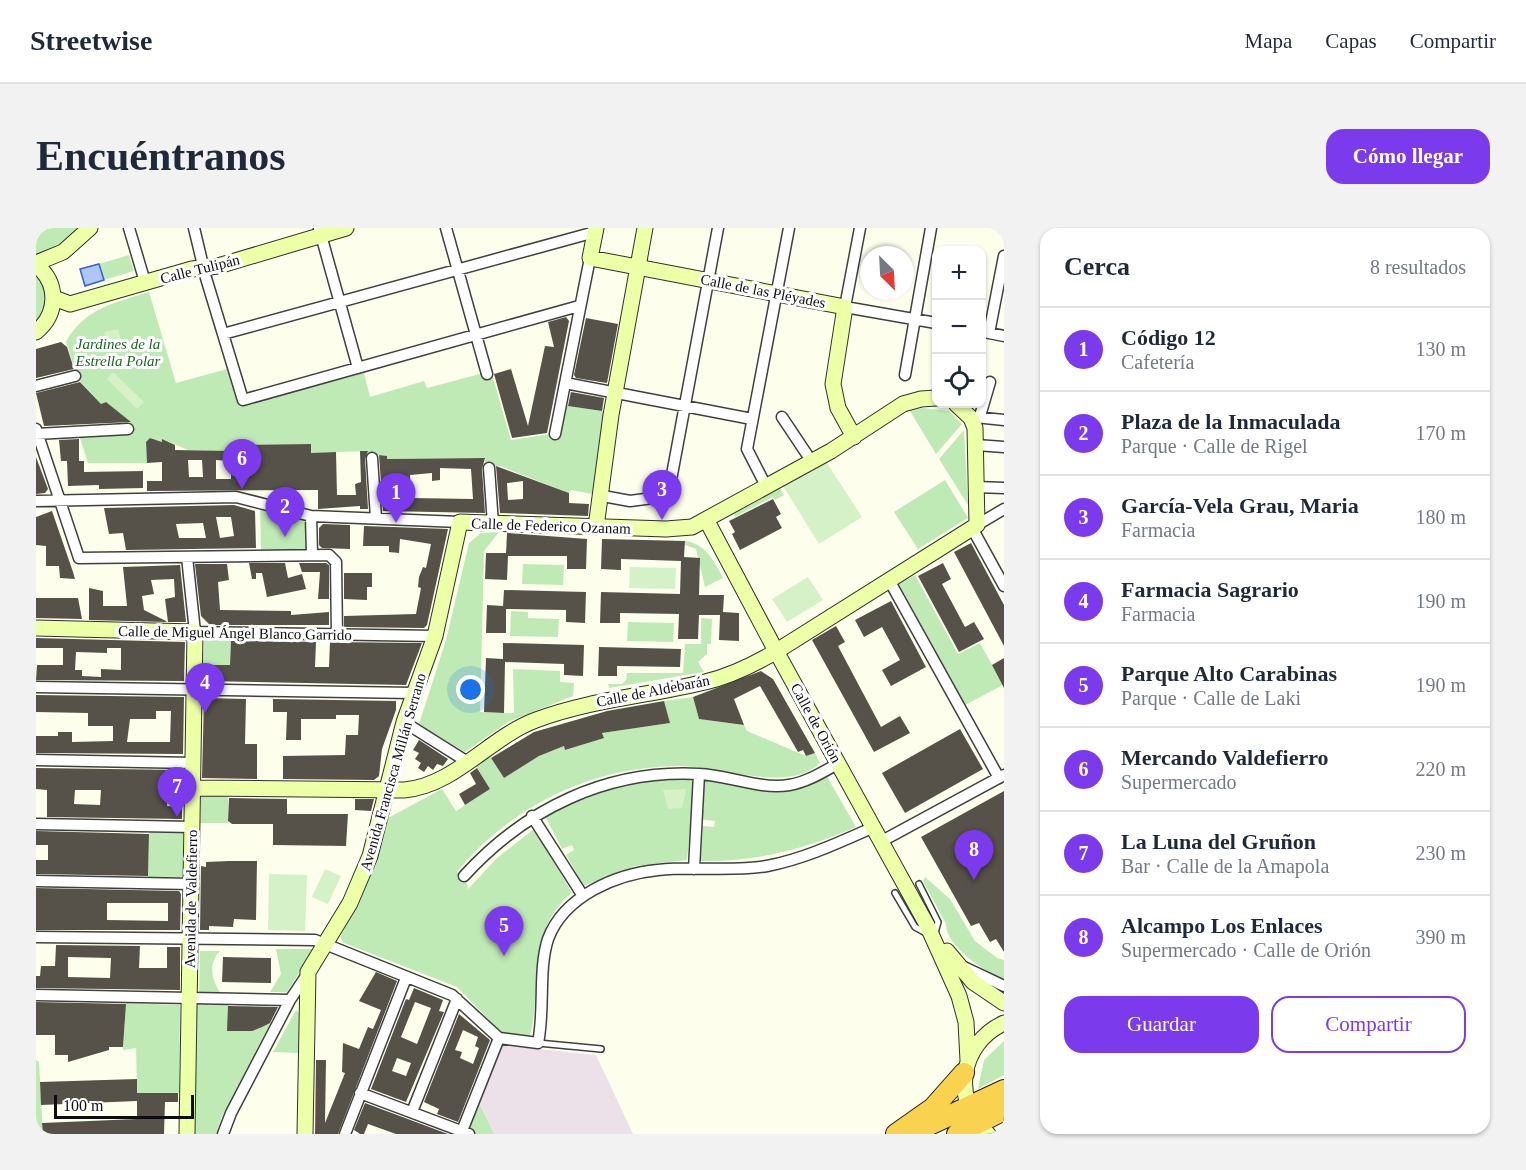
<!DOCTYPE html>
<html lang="es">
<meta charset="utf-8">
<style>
body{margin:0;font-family:Georgia,serif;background:#f2f2f3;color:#1f2937}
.controls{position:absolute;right:18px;top:18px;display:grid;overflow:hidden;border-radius:12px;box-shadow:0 2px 4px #0004}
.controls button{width:54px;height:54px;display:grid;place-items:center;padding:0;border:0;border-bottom:2px solid #e0e1e3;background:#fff;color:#1f2937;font:30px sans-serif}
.compass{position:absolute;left:824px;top:18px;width:54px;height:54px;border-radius:50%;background:#fff;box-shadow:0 2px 4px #0004;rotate:156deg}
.scale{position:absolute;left:18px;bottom:15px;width:140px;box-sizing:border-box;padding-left:6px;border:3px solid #0d0d0d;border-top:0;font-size:16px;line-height:21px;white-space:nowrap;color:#0d0d0d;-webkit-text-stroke:4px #fff;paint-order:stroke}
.you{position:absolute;left:435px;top:462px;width:21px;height:21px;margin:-15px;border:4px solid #fff;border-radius:50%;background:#1a73e8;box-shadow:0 0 0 9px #1a73e833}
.badge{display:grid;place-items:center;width:39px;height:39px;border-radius:50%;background:#7c3aed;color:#fff;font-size:20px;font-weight:700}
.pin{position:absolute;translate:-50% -50px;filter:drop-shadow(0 2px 3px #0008)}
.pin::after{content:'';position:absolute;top:32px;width:21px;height:18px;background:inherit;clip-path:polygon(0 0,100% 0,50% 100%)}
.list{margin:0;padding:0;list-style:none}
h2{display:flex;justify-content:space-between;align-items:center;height:78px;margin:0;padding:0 24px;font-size:26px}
h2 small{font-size:20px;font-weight:400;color:#747a83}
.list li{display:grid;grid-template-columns:39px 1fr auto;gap:18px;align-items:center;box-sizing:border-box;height:84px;padding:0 24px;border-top:2px solid #e0e1e3}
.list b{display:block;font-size:22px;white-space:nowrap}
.list p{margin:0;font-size:20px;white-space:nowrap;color:#747a83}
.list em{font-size:20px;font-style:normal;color:#747a83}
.actions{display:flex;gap:12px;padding:18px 24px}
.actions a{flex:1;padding:14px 0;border:2px solid #7c3aed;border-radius:18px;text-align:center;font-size:21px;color:#7c3aed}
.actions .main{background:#7c3aed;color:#fff}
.icon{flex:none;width:33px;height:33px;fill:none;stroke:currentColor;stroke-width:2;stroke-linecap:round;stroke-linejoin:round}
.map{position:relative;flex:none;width:968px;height:906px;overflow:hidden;border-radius:18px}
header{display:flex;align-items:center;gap:36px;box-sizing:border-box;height:84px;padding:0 30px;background:#fff;border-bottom:2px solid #e0e1e3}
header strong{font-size:28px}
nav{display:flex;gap:33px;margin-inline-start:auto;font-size:21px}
.intro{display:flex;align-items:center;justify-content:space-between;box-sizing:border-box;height:144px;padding:0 36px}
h1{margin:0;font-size:42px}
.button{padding:15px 27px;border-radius:18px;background:#7c3aed;color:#fff;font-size:21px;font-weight:700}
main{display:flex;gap:36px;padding:0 36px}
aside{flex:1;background:#fff;border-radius:18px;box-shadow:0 2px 4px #0004}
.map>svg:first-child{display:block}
.industrial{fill:#ece0e9}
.green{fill:#c0eab5}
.pitch{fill:#d5f1c7}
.water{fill:#afc6f8;stroke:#3460d1;stroke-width:1.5}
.building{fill:#565249;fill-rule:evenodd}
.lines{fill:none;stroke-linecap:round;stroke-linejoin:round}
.lane-casing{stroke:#404040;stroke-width:8}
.street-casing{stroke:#404040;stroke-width:13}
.secondary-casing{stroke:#2f2f2f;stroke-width:17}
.highway-casing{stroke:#1e1e1e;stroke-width:22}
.lane{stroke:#fff;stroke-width:5}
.street{stroke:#fff;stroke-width:10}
.secondary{stroke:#edffa7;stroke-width:15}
.highway{stroke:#f9d350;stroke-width:20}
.labels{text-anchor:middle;stroke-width:6;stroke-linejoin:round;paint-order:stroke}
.street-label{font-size:15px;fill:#0d0d0d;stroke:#fff}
.park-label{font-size:15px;font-style:italic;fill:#1b6624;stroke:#fff}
</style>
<header>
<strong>Streetwise</strong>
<nav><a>Mapa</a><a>Capas</a><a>Compartir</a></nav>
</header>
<div class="intro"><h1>Encuéntranos</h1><a class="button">Cómo llegar</a></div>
<main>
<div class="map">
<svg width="968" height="906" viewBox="0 0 968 906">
<rect width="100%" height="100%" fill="#fdffec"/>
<path class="industrial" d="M466 817 560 827 597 906H458L443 873Z"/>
<path class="green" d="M0 0H48L18 27 0 31Z
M93 27 98 43 68 52 63 36Z
M0 43 5 49 12 74 0 96Z
M113 64 140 155 191 141 201 175 209 177 328 145 334 169 388 153 391 160 455 143 475 212 514 206 520 176 571 184 556 266 535 262 533 265 464 238 450 240 449 230 351 231V228L332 226 331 223 282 225 275 231 274 216 209 217V224H206L152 222 126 211V214L114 210 110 214 111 235H52L44 210 93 207 94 194 70 174 65 176 42 151 30 114C47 81 80 74 113 64Z
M887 180 913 183 926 196 900 226 874 183Z
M928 202 932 277 903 231Z
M909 252 932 290 882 321 858 284Z
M744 260 748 267 739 272 737 269 699 289 698 286Z
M224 277 269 290 272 293 274 320 267 324 265 322H225Z
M463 304 448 323 444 484 478 485 477 441 524 443V454L538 455 537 468 472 494 429 524 383 496 410 412 433 315 445 305Z
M649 313C669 315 679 334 687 350L669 359 660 321 649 317Z
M487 336 528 337 527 357 486 356Z
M879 347 922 426 944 415 967 457 929 477 863 356Z
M475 383 492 384V390L523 391 522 409 474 408Z
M665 390 676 391 675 416H671V426L662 434 668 444 573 460 572 456H586L590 452 591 445H647L649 416H665Z
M592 394 638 395 637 414 591 413Z
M168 412H195L194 437H167Z
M657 469 663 491 708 497 711 503 770 528 779 525 784 535C751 566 686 538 644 538 557 538 476 577 421 644L430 652 432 661 461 630 498 601 536 665C490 702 507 757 494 808L467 806 421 759 308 715 304 709 324 673 352 590 406 561 420 583 454 561 440 538 454 529 468 550 503 528 528 518 530 522 568 509 566 505 634 495 628 473Z
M789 545 820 599C769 621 721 634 665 633L667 598 678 599 679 593 655 590 651 632 599 638 548 658 530 627 538 622 536 617 526 621 507 584 574 557 654 548 719 558Z
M165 567 192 568V595H164Z
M113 604 147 605V649H112Z
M889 649 914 671 939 713 961 730 968 732V751C949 745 909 717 910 696L887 653Z
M240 721H278L251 764H234L245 746Z
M164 723H184C171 737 176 755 187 768H163Z
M90 775 144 777 143 865H101L100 820 87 822Z
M161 776 192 777V803L220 801 235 794 186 888 180 906H159Z
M260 782 264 786 263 825 237 824Z
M968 813V847L942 861 948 832Z
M0 832 3 834 7 906H0Z
M443 874 458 906H439L432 903Z"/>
<path class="pitch" d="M82 101 87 120 73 124 68 104Z
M77 144 108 174 101 181 71 151Z
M791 235 826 289 783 316 747 258Z
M594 339 640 340 639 361 593 360Z
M772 349 787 372 751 394 736 371Z
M650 561 646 580 632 581 627 562Z
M289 641 305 648 292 676 276 669Z
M233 646 271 647 269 703 232 702Z"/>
<path class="water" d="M63 36 68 52 49 58 44 41Z"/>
<path class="building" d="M530 89 533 93 511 205 476 210 458 146 475 141 492 198 509 118 518 119 512 94Z
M550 90 582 96 571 155 540 150 538 147Z
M25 114 31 119 38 141 0 150V121Z
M44 154 65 176 70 174 95 194 8 198 0 165Z
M535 164 568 170 566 183 532 178Z
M114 210 126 214V211L139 217V222L195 223V233L180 232V251H195V240H209V217L275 216V225L300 224 301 267H320L319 256 325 254 324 223H332L329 231 332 281H324V278L282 281V262L111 263V253H126V234L111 235 110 214ZM152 232H166L167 249H153Z
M43 211V233H48V244L107 243V260L63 261V257L32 258 31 233H25L23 212Z
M343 227 351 228V231L449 230 446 241 449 285 347 283ZM404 240 435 241 437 271 375 270 374 247 396 245V253L404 252Z
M0 229 12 261 9 265 0 266Z
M460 238 533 265V275L553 276 552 288 464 285ZM487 253V271L472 272 471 255Z
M737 271 745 286 740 289 746 300 704 322 696 306 699 304 693 293Z
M198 277 219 283 220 320 90 322 87 305 73 306 68 280ZM180 289H195L198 308 184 310ZM167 295 170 310H143L140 296Z
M16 283 37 344 39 351 24 350 23 338H10V318L0 317V289Z
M287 296 314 297V321L286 320 283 317V300Z
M328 298 412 301 391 397 388 400 308 399V388L380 386 385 360 382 359 383 349 387 339 390 340 395 316 364 311 363 325 353 324V318H327Z
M471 305 551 311 550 341H531V328H472L471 352 449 351 450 325H470Z
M566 311 649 313 648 329 664 330 663 367H688L687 384 703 385V413L683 412 684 387H663L662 411H642L643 386 584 385V395H564L565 364 644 366 645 333 585 331V342L565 341Z
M935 315 968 377V418L918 324Z
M213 335H249L252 350 266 346 270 361 231 369 226 345H220V351H216Z
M263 335H290L293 337V371H282L284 344H266Z
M907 335 915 351 906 356 929 399 938 394 948 411 923 424 882 348Z
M159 336H191L193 352 182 354 184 382 255 383V387L293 384V397H174L165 388Z
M144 337 150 394H132L129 371 139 369 138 351 115 352 118 366 106 368 108 382 132 394 53 392V360L67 363V378H91L87 339Z
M308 345H336V359H331V372L308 371Z
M468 362 550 364 549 395 530 394V382L470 381V405H450L451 377 467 378Z
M0 370H42L46 391 0 390Z
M855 373 890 439 855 458 846 442 864 432 846 399 828 409 819 392Z
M800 398 809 414 802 418 845 499 864 488 874 505 838 524 776 412Z
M0 410 149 414 148 453 0 452 1 437H27V420H0ZM71 420H85V442L65 441V449L46 448V442H39L40 424 71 425Z
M195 412 280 414 279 439H293L294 414 386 415 370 457 168 453V437H194Z
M467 415 548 417 547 448 528 447V436L469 434 468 485 448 484 450 430 467 431Z
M563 419 645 421 644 439 581 438V448H562Z
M968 430V460L956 437Z
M725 443 737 451 779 525 770 528 767 522 762 524 724 458 698 471 708 497 663 491 657 469Z
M0 467 148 469 147 526 0 525V508H22V504H36V514L77 513V498H52V485L0 484ZM120 483H135L134 514H91L94 491H120Z
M168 470 210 471 209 516H221V551L166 550Z
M237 471 360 473V482L346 521 343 548 338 552 247 551V528L309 527 310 507H322L323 487H300V491H265V512H250L251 484H237Z
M628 473 634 495 566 505 568 510 529 522 528 518 503 528 468 550 455 530 498 504 571 483Z
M924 501 947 541 869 585 846 545Z
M383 512 412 531 407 538 401 536 397 542 392 538 388 544 382 540 385 535 379 531 383 525 377 522Z
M0 540 147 542V552H132L131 578 146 579V591L11 589V562L0 561ZM39 562H65L64 577 38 576Z
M441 540 454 561 429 577 423 566 440 556 434 545Z
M968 563V724L960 711 954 714 943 695 935 698 885 609Z
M193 570 251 571V586H312L310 618 237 617V596H196L192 593Z
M319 571H338L335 583 319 582Z
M0 603 113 606 112 648 0 646V632H12V617H0Z
M193 633H221L220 692 198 691 197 699 173 698V702H164L165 638 170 639V634Z
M0 660 143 663 145 666 144 702H0ZM71 675H132V693L71 692Z
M20 717 104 718 103 740H131V719H144V762L0 760V748H4L5 738H19ZM32 729 75 730 74 750 32 749Z
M187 729 235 730V755L186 754Z
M340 744 361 753 302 906H279L280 832H290L289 895 309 845 306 844 307 815 323 821 332 799 337 801 345 782 323 773Z
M378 760 407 772 403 783 408 784 370 874 335 861 370 771 376 773 373 772ZM379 774 395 780 381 816 365 809ZM361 830 375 835 370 848 356 843Z
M0 774 90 776 87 819H73V822L32 834V827H19V807H0Z
M192 778 242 779 234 795 226 799 216 803H191Z
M423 786 454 812 422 894 401 886 403 881 388 874ZM427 802 442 809 439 818 443 820 437 836 424 830 426 824 419 822Z
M101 851V865H142V874H129L128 906H7L6 895 101 891V873L5 877 4 854Z
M329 875 412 906H360L332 896 328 906H324L318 902Z"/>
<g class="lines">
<g class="lane-casing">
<path id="lane" d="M883 656 902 694 899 705
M859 665 879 699 890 705
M502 815 565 821"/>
</g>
<g class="street-casing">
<path id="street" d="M93 0 109 54
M158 0 170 50 207 172 543 78
M283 0 322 140
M410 0 451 146
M824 0 809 79 900 95
M948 104 968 108
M953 105 968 28
M187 106 559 4
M869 147 895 0
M529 155 716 191
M0 158 39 148
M944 188 954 154
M746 189 776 234
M939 189 968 192
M0 201 43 330 293 327 300 334 301 408
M0 206 92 201
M519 206 554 30
M940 217 968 219
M336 230 340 290
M453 240 457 296
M730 258 711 221 753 0
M940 259 968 260
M567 268 594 273 632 268 682 0
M0 273 200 269 275 288 424 294
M275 288 276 326
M941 297 968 281
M936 300 968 358
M151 329 159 404 399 408
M853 352 963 550
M0 459 378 465
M368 494 430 533
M0 532 157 535
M496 588 547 668
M0 596 156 599
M846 613 968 547
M658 641 663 546
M428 648C489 581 571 541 663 546 692 547 724 562 753 557 771 554 787 544 803 535
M0 653 155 656
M0 709 279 712 416 767 463 810 502 815C509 781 502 742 512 711 528 668 580 646 622 642 659 638 695 644 731 638 768 631 804 614 838 599
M928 739 968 758
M0 767 254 772
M324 865 433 906
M376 884 421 771
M426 903 463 810
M187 906 195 885 254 772 272 745
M309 906 370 750"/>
</g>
<g class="secondary-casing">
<path id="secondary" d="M560 0 554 30 809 79 797 156 802 180 818 209
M0 35 27 24 54 0
M0 37C23 55 22 86 0 104
M18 70 34 76 156 41 182 38 310 0
M671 293 740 423 891 697 923 768 930 794 932 833
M560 299 575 187 609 0
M0 400 159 404 151 906
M157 560 368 562C418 558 454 509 500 492 556 471 612 468 669 454 695 448 721 435 744 421L941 297 939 200 935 190 920 176
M911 723 937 754 968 775
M269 906 272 744 314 675 334 628 368 494 399 408 424 294 630 301 656 299 795 223 867 176 885 171 900 170
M952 906C915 873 923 816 968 795"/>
</g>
<g class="highway-casing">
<path id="highway" d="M860 906 897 880 928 845
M874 906 968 862
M921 906 968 882"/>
</g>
<use href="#lane" class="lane"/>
<use href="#street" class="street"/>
<use href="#secondary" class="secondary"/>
<use href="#highway" class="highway"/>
</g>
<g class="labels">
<g class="street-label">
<text transform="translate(164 41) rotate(-14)" y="5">Calle Tulipán</text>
<text transform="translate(727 63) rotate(11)" y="5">Calle de las Pléyades</text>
<text transform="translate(515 298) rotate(2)" y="5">Calle de Federico Ozanam</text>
<text transform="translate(199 405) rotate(1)" y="5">Calle de Miguel Ángel Blanco Garrido</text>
<text transform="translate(617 463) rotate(-11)" y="5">Calle de Aldebarán</text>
<text transform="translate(780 495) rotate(61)" y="5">Calle de Orión</text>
<text transform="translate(357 544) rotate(-74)" y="5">Avenida Francisca Millán Serrano</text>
<text transform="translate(155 671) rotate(-89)" y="5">Avenida de Valdefierro</text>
</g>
<g class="park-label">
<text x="82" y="121">Jardines de la<tspan x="82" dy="17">Estrella Polar</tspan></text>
</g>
</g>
</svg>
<div class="controls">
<button>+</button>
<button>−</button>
<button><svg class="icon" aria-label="locate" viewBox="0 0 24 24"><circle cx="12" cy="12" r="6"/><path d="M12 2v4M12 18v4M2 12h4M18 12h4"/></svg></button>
</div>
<svg class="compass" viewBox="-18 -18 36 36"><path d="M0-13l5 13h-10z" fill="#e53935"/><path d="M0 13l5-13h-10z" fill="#747a83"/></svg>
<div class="scale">100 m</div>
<div class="you"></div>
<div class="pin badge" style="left:360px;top:295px">1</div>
<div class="pin badge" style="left:249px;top:309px">2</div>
<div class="pin badge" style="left:626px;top:292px">3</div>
<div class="pin badge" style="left:169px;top:485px">4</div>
<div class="pin badge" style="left:468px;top:728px">5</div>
<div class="pin badge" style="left:206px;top:261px">6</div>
<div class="pin badge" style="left:141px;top:589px">7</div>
<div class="pin badge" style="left:938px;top:652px">8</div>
</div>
<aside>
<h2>Cerca<small>8 resultados</small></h2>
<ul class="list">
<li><span class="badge">1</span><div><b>Código 12</b><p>Cafetería</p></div><em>130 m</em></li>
<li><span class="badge">2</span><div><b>Plaza de la Inmaculada</b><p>Parque · Calle de Rigel</p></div><em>170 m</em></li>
<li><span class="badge">3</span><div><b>García-Vela Grau, Maria</b><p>Farmacia</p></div><em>180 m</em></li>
<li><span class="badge">4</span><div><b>Farmacia Sagrario</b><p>Farmacia</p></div><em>190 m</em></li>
<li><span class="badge">5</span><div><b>Parque Alto Carabinas</b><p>Parque · Calle de Laki</p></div><em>190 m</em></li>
<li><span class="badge">6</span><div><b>Mercando Valdefierro</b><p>Supermercado</p></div><em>220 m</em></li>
<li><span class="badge">7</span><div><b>La Luna del Gruñon</b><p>Bar · Calle de la Amapola</p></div><em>230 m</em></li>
<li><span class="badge">8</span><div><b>Alcampo Los Enlaces</b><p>Supermercado · Calle de Orión</p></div><em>390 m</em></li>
</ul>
<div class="actions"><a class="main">Guardar</a><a>Compartir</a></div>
</aside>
</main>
